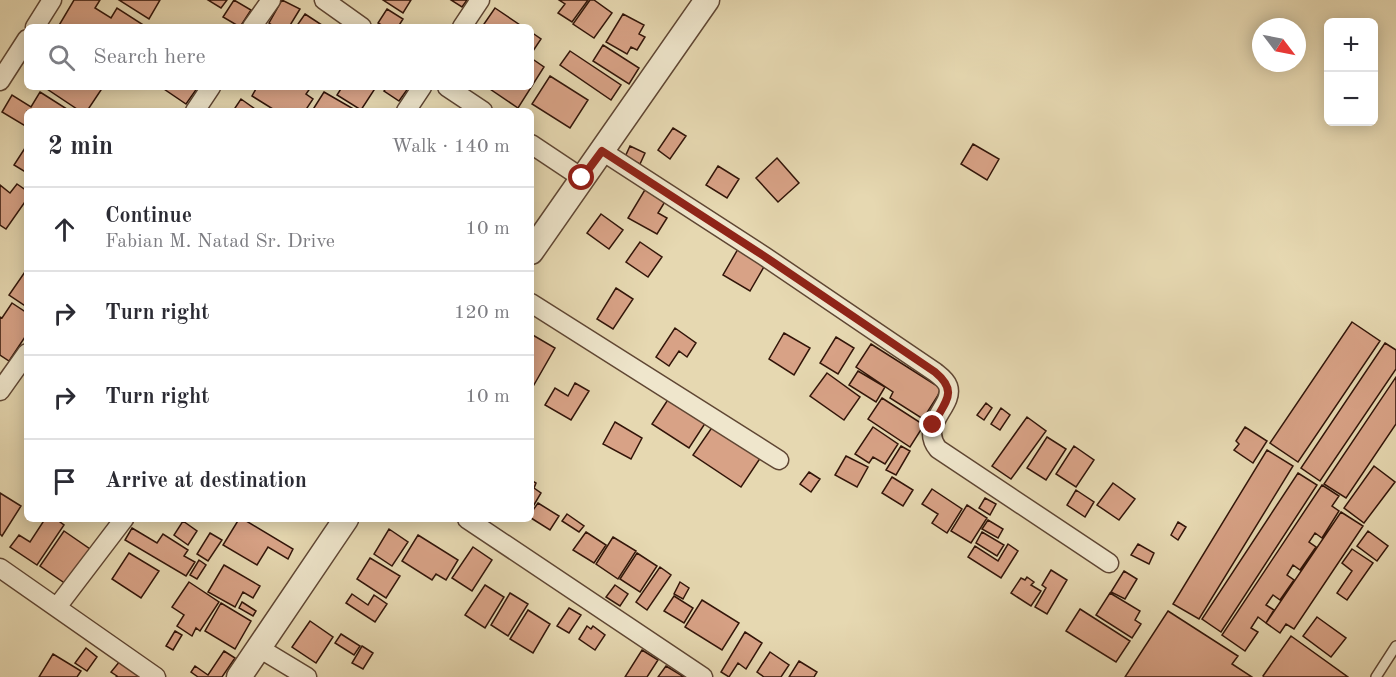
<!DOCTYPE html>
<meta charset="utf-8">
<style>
body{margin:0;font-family:"Old Standard TT",serif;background:#f2f2f3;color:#2b2b33}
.controls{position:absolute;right:18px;top:18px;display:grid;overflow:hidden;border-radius:9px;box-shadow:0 3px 15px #0003}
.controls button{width:54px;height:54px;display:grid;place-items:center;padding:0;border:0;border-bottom:2px solid #e1e1e2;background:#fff;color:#2b2b33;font:30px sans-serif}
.compass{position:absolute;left:1252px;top:18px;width:54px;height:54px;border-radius:50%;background:#fff;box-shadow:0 3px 15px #0003;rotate:122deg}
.stop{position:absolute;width:18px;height:18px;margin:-14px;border:4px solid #8f2418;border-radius:50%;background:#fff}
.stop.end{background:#8f2418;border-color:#fff;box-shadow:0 2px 6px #0008}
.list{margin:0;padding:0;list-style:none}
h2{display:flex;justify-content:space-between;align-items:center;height:78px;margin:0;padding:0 24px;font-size:26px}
h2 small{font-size:20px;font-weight:400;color:#7c7c81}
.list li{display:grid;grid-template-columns:39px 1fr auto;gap:18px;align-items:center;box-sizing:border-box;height:84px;padding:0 24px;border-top:2px solid #e1e1e2}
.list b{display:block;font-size:22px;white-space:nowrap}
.list p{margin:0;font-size:20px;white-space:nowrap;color:#7c7c81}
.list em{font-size:20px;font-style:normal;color:#7c7c81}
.icon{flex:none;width:33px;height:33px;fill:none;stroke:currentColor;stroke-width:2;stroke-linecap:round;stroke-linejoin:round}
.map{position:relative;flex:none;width:1396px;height:677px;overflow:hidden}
.search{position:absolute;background:#fff;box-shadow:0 3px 15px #0003;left:24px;top:24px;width:510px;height:66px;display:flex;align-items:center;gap:15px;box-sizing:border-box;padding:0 21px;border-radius:9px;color:#7c7c81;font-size:22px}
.panel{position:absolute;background:#fff;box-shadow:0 3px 15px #0003;left:24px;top:108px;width:510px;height:414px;border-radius:9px}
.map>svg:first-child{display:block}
.building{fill:#d8a286;stroke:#321509;stroke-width:1.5}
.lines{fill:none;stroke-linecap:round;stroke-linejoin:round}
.service-casing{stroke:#5f4633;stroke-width:12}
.minor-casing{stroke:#5f4633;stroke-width:21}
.tertiary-casing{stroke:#5f4633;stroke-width:27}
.service{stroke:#efe6cc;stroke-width:9}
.minor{stroke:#efe6cc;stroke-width:18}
.tertiary{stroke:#efe6cc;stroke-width:24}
.route{stroke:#8f2418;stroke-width:8}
</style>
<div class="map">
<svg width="1396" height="677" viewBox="0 0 1396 677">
<rect width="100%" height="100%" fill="#e6d8b1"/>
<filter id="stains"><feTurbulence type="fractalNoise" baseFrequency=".00333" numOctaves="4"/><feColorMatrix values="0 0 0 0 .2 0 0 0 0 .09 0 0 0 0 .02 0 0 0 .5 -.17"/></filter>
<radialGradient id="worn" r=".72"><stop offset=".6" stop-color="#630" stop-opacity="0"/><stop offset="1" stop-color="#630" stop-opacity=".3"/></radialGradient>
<path class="building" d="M74 0H100L95 8 111 18 117 8 145 26 58 27Z
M119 0H160L149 19Z
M208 0H227L221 8Z
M234 0 251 10 240 27 223 17Z
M282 0 300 9 289 27H275L269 23Z
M383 0H411L403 13Z
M451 0H467L462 7Z
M559 0H588L572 22 558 13 565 4Z
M590 0H594L612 13 594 38 573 24Z
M495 8 523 27H489L484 24Z
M387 9 403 19 398 27H385L378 23Z
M305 14 325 27H296Z
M623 14 644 25 639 34 645 37 637 50 631 47 627 54 606 42Z
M531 32 541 39 531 54Z
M603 45 639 68 629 84 593 61Z
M570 51 621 85 611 100 560 65Z
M531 58 544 67 518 108 487 87H531Z
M550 76 588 100 570 128 532 104Z
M44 87H103L87 111H80Z
M161 87H198L186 104Z
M257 87H311L306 94 313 99 305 111H276L252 96Z
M342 87H376L361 110 337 95Z
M387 87H409L399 101 384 91Z
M40 92 70 111H27V127L2 112 12 95 31 107Z
M324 92 357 111H312Z
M241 99 258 111H233Z
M673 128 686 136 670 159 658 150Z
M973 144 999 159 987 180 961 164Z
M630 146 645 153 640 164 625 157Z
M25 148 27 149V173L14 165Z
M777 158 799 183 778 202 756 178Z
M718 166 739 179 727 198 706 185Z
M17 184 27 191V199L6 229 0 225V185L10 193Z
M646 188 666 200 658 213 667 218 657 234 628 218Z
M601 214 623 230 609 249 587 233Z
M640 242 662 257 648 277 626 262Z
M738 249 765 265 750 291 723 275Z
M27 269V307L9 295Z
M616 288 633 299 613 329 597 319Z
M12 303 27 313V334L9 361 0 355V317L2 318Z
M1352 322 1380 341 1298 462 1270 443Z
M675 328 696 343 687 357 679 351 669 366 656 357Z
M784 333 810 348 794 375 769 359Z
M531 334 555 348 531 390Z
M836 337 854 348 838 374 820 363Z
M1385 343 1396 350V369L1320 481 1301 468Z
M871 344 942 389 923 419 890 398 893 392 856 367Z
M858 371 885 387 876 402 849 385Z
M827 373 860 397 844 420 810 396Z
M1396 377V424L1346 498 1324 484Z
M575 383 589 391 571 420 545 405 555 388 568 396Z
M669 398 706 422 689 448 652 424Z
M882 398 924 425 910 447 868 419Z
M986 403 992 408 984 420 977 415Z
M1001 408 1010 415 1000 430 991 424Z
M1027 417 1046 431 1011 479 992 466Z
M615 422 642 438 631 459 603 444Z
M713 426 761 457 741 487 693 455Z
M873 427 898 444 885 464 873 457 869 463 855 454Z
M1245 427 1267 441 1253 463 1234 450 1239 444 1236 441Z
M1047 437 1066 449 1046 480 1027 468Z
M901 446 910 451 896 475 886 470Z
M1074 446 1094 460 1076 487 1056 474Z
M1267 450 1293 466 1199 619 1173 604Z
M846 456 868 467 857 487 835 475Z
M1374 466 1395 482 1364 523 1344 508Z
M809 472 820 479 811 492 800 484Z
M1298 473 1317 485 1221 632 1202 619Z
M892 477 913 490 903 506 882 493Z
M531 480 536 483 534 488 541 493 531 510Z
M1113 483 1135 499 1119 520 1097 505Z
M1322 485 1339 496 1332 506 1339 511 1322 538 1315 533 1309 542 1316 547 1300 570 1293 565 1287 575 1294 580 1280 600 1273 595 1266 605 1274 610 1266 623 1258 617 1251 628 1258 632 1245 651 1222 635Z
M932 489 962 509 947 533 932 523 938 514 922 504Z
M1076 490 1094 502 1085 517 1067 505Z
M0 493 21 506 2 536 0 534Z
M985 498 996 504 990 515 979 508Z
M538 503 559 516 550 530 531 518V513Z
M967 505 987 518 971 543 951 531Z
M1341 512 1363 526 1294 629 1286 624 1280 633 1266 623Z
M567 514 584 526 579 532 562 521Z
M45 519H56L64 525 37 565 10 547 19 535 30 542Z
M239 519H243L293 549 288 559 268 547 257 565 223 545Z
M988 520 1003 529 998 538 982 529Z
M183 521 197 531 188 545 174 535Z
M1178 522 1186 527 1178 540 1171 535Z
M132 528 157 543 163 534 188 550 184 556 195 562 186 576 125 540Z
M389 529 408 542 392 566 374 554Z
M64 531 90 549 66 584 40 566Z
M1368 531 1388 546 1377 561 1357 546Z
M586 532 606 545 594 563 573 550Z
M982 532 1004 545 997 556 976 543Z
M210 533 222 540 208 561 197 554Z
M418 535 458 560 446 580 436 574 432 580 402 561Z
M613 537 636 551 618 579 596 564Z
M1008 544 1018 551 1001 578 968 557 975 546 998 561Z
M1138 544 1154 553 1149 564 1131 555Z
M473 547 492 560 472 591 452 578Z
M1352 549 1373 563 1347 600 1337 593 1352 571 1342 563Z
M129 553 159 571 141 598 112 579Z
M637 553 657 566 640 592 620 579Z
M370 558 400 576 386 598 357 579Z
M199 560 206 565 197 579 190 575Z
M224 565 260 586 253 598 243 592 235 607 208 592Z
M660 567 671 575 647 610 636 602Z
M1051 570 1067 580 1047 614 1035 607 1046 588 1042 585Z
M1124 571 1137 579 1125 599 1111 592Z
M1027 577 1034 582 1031 585 1041 591 1031 606 1011 593 1021 578 1025 580Z
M189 582 219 602 200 631 196 628 192 636 177 626 184 615 172 607Z
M680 582 689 588 683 599 674 594Z
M485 585 504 597 485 628 465 615Z
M615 585 628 594 620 606 606 597Z
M510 593 528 604 508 636 491 625Z
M1110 593 1140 611 1135 620 1141 624 1132 638 1096 615Z
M352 594 368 605 374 595 387 604 375 622 346 603Z
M674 596 693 608 684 623 664 611Z
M702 600 739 623 722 650 685 627Z
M242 602 256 611 253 616 239 608Z
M221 603 251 621 235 649 205 631Z
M569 608 581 615 569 633 557 626Z
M1080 609 1130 641 1116 662 1066 631Z
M528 610 550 624 533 653 510 639Z
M1168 611 1238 656 1232 664 1252 677H1125Z
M1317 617 1346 638 1331 657 1303 636Z
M310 621 333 637 316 663 292 647Z
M587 626 591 629 593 626 605 635 595 650 579 639Z
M175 631 182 635 173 650 166 646Z
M745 632 762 643 746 669 738 663 729 677 721 672Z
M341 634 360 646 354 655 335 643Z
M1291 636 1348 677H1264L1263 676Z
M362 646 373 653 363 669 352 663Z
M86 648 97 657 87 671 75 663Z
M642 650 658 660 647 677H625Z
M224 651 235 658 222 677H198L191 672 195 666 208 675Z
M770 652 789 665 781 677H764L757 672Z
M53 654 81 671 77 677H39Z
M120 661 141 677H116L117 676 111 672Z
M799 661 817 672 814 677H789Z
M666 666 684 677H658Z"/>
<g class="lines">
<g class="service-casing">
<path id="service" d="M1376 677 1396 646"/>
</g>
<g class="minor-casing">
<path id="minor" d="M324 0 362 27
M35 27 52 0
M252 27 271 0
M462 27 480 0
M0 81 27 39
M447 87 483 111
M195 111 211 87
M406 111 422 87
M531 144 582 178
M602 151 764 256 935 372C940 376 946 380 948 386 955 406 918 424 938 449L1109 563
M531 303 779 460
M0 391 27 353
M467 519 703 677
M0 568 156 677
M57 607 124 519
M259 648 307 677"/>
</g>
<g class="tertiary-casing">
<path id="tertiary" d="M531 252 707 0
M239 677 346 519"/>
</g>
<use href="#service" class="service"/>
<use href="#minor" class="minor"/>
<use href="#tertiary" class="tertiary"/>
</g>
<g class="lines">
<path class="route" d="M582 178 602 151 764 256 935 372C959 392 945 401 933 425"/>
</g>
<rect width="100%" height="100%" filter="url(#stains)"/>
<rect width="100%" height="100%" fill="url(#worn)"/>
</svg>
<div class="controls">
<button>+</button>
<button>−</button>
</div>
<svg class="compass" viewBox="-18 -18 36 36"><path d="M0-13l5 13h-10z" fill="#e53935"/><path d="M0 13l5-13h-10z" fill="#7c7c81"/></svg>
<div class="stop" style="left:582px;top:178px"></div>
<div class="stop end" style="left:933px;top:425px"></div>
<div class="search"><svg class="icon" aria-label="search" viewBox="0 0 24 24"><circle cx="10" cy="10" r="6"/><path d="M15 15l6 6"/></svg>Search here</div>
<section class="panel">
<h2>2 min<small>Walk · 140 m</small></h2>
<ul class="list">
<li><svg class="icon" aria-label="ahead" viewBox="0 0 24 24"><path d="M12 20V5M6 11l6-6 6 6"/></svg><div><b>Continue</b><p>Fabian M. Natad Sr. Drive</p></div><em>10 m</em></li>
<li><svg class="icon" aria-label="right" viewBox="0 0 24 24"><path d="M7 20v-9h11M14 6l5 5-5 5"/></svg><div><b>Turn right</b></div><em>120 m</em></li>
<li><svg class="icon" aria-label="right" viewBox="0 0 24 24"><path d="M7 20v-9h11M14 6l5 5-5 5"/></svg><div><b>Turn right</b></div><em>10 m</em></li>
<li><svg class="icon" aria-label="arrive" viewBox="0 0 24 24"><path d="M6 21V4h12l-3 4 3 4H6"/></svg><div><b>Arrive at destination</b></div></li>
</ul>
</section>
</div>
